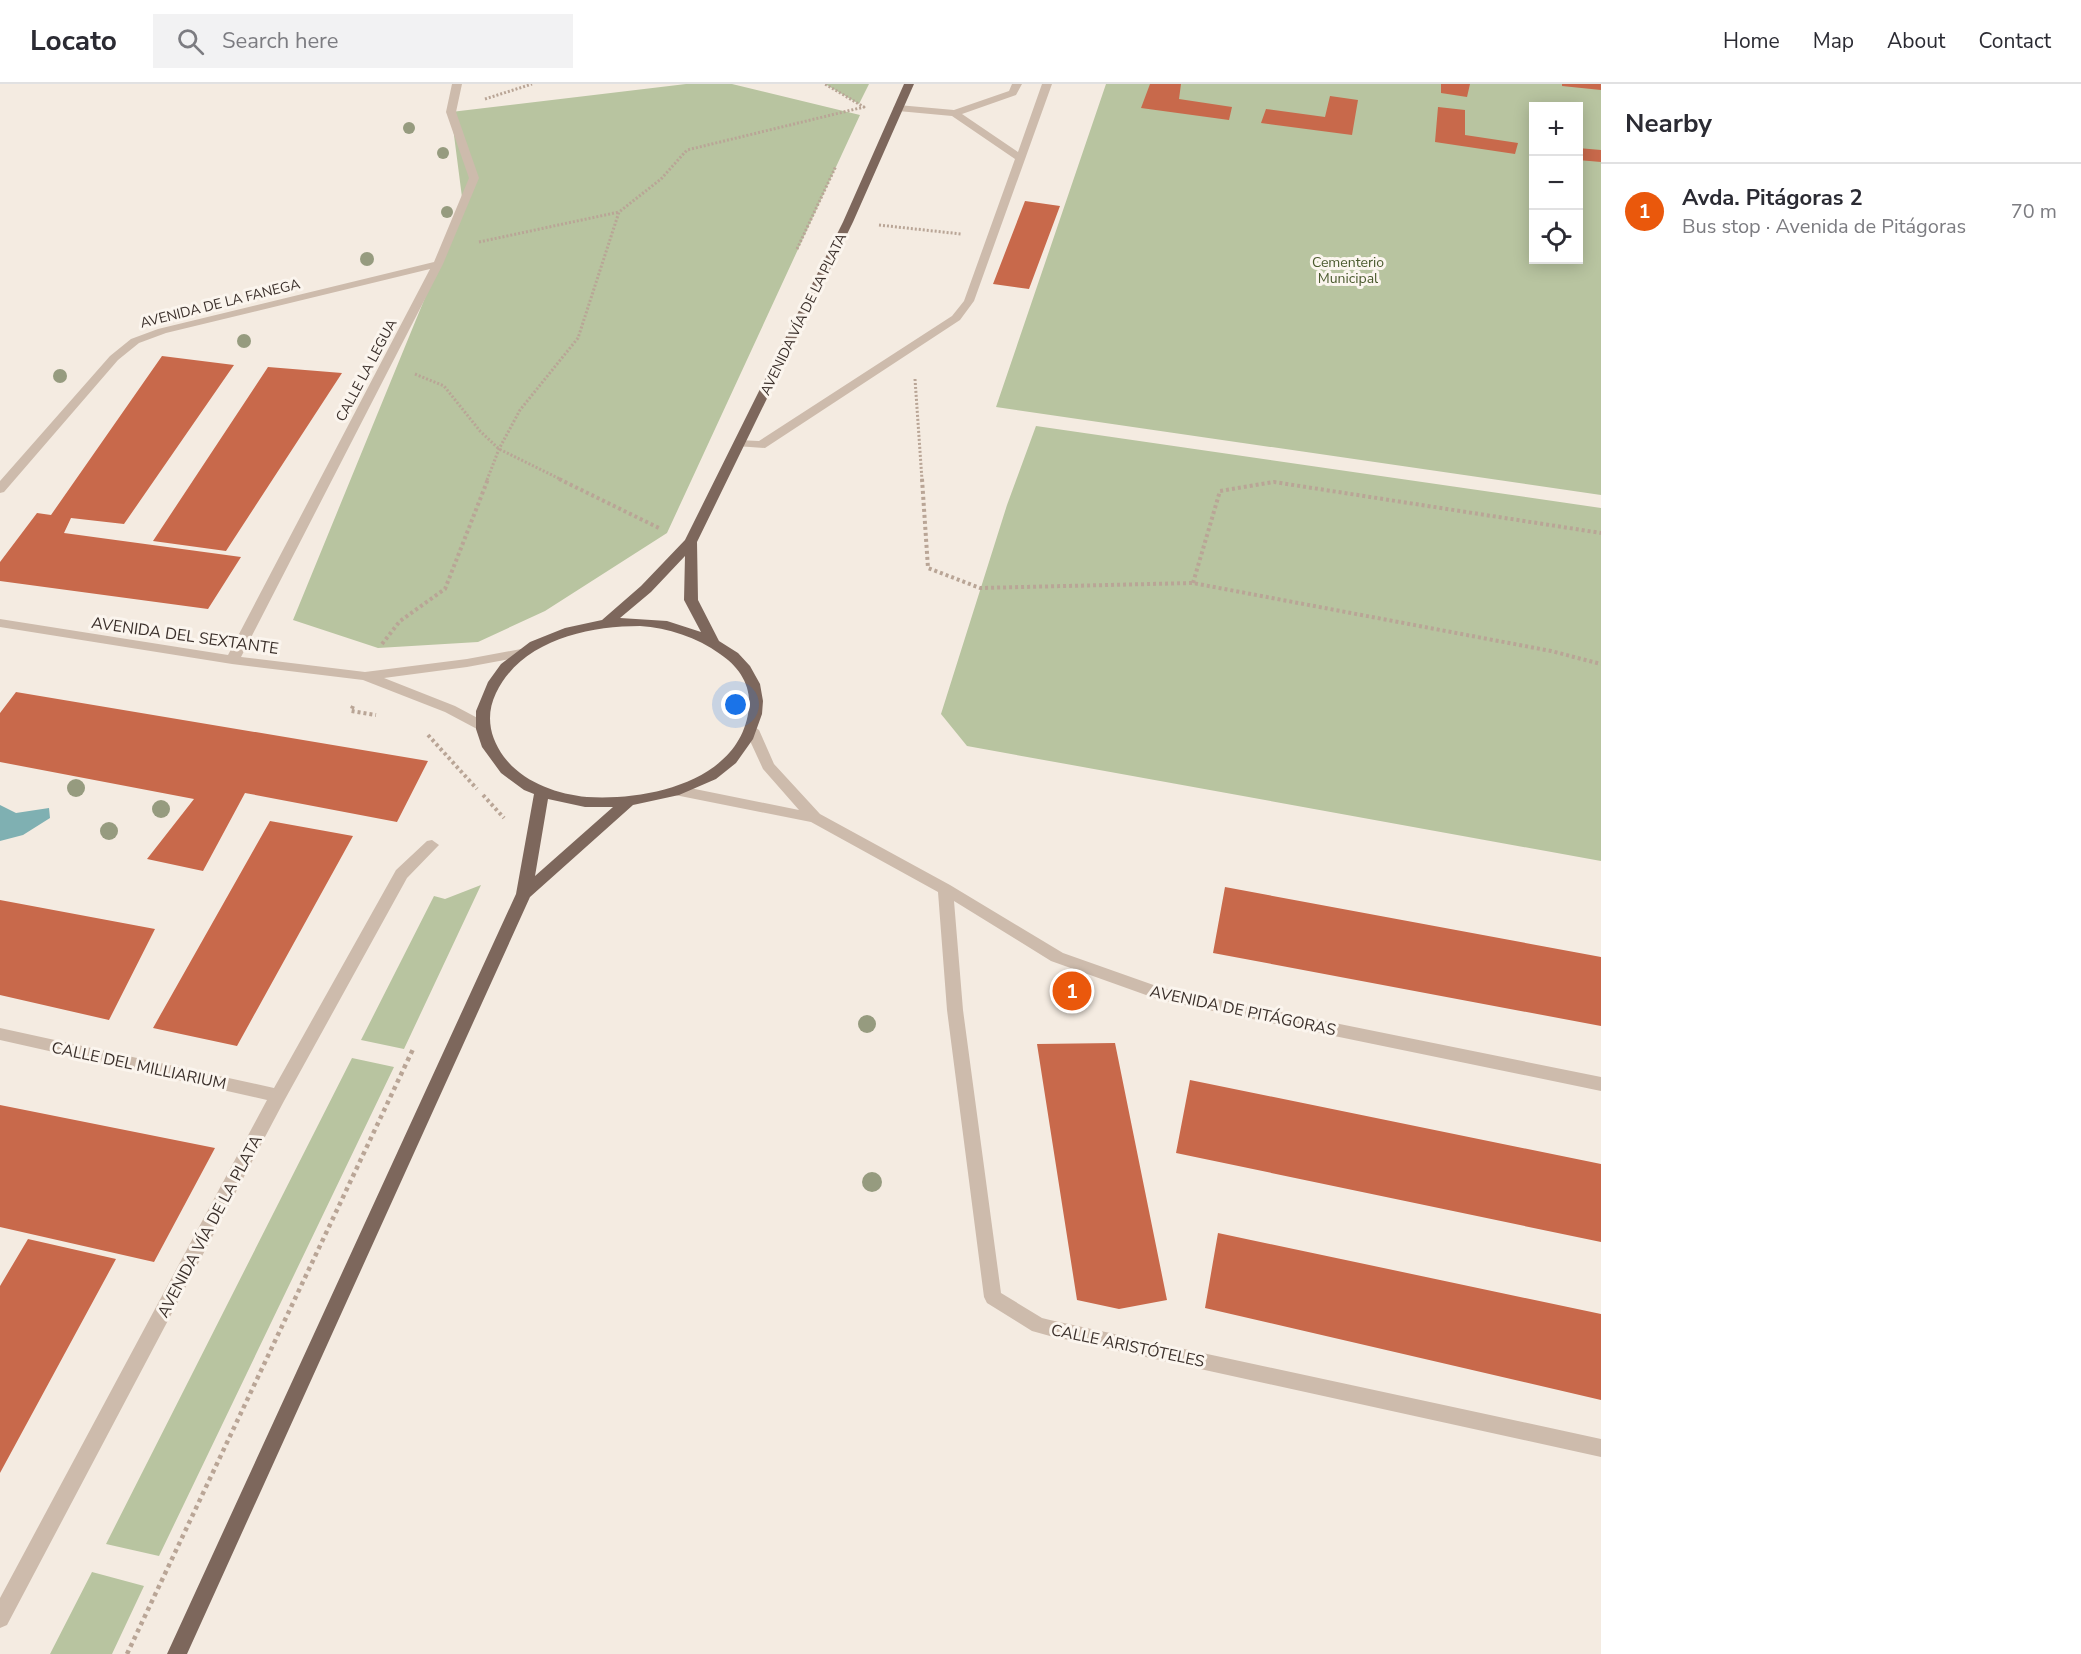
<!DOCTYPE html>
<meta charset="utf-8">
<style>
body{margin:0;font-family:"Nunito Sans",sans-serif;background:#f2f2f3;color:#2b2b33}
.controls{position:absolute;right:18px;top:18px;display:grid;overflow:hidden;border-radius:0px;box-shadow:0 3px 15px #0003}
.controls button{width:54px;height:54px;display:grid;place-items:center;padding:0;border:0;border-bottom:2px solid #e1e1e2;background:#fff;color:#2b2b33;font:30px sans-serif}
.you{position:absolute;left:736px;top:621px;width:21px;height:21px;margin:-15px;border:4px solid #fff;border-radius:50%;background:#1a73e8;box-shadow:0 0 0 9px #1a73e833}
.badge{display:grid;place-items:center;width:39px;height:39px;border-radius:50%;background:#ea580c;color:#fff;font-size:20px;font-weight:700}
.pin{position:absolute;translate:-50% -50%;border:3px solid #fff;box-shadow:0 2px 6px #0006}
.list{margin:0;padding:0;list-style:none}
h2{display:flex;justify-content:space-between;align-items:center;height:78px;margin:0;padding:0 24px;font-size:26px}
h2 small{font-size:20px;font-weight:400;color:#7c7c81}
.list li{display:grid;grid-template-columns:39px 1fr auto;gap:18px;align-items:center;box-sizing:border-box;height:96px;padding:0 24px;border-top:2px solid #e1e1e2}
.list b{display:block;font-size:22px;white-space:nowrap}
.list p{margin:0;font-size:20px;white-space:nowrap;color:#7c7c81}
.list em{font-size:20px;font-style:normal;color:#7c7c81}
.icon{flex:none;width:33px;height:33px;fill:none;stroke:currentColor;stroke-width:2;stroke-linecap:round;stroke-linejoin:round}
.map{position:relative;flex:none;width:1601px;height:1570px;overflow:hidden}
header{display:flex;align-items:center;gap:36px;box-sizing:border-box;height:84px;padding:0 30px;background:#fff;border-bottom:2px solid #e1e1e2}
header strong{font-size:28px}
nav{display:flex;gap:33px;margin-inline-start:auto;font-size:21px}
.search{width:420px;height:54px;background:#f2f2f3;display:flex;align-items:center;gap:15px;box-sizing:border-box;padding:0 21px;border-radius:0px;color:#7c7c81;font-size:22px}
main{display:flex}
aside{flex:1;background:#fff}
.map>svg:first-child{display:block}
.green{fill:#b8c4a0;fill-rule:evenodd}
.water{fill:#7fb0b2}
.building{fill:#c8694b}
.lines{fill:none;stroke-linecap:round;stroke-linejoin:round}
.path-far2{stroke:#b9a596;stroke-width:3;stroke-dasharray:2 2;stroke-linecap:butt}
.path-far1{stroke:#b9a596;stroke-width:4;stroke-dasharray:3 3;stroke-linecap:butt}
.path{stroke:#b9a596;stroke-width:4.5;stroke-dasharray:4 4;stroke-linecap:butt}
.lane{fill:#cdbbac;fill-rule:evenodd}
.street{fill:#cdbbac;fill-rule:evenodd}
.primary{fill:#7d675c;fill-rule:evenodd}
.tree{fill:#969b7f}
.labels{text-anchor:middle;stroke-width:6;stroke-linejoin:round;paint-order:stroke}
.far-park-label{font-size:14px;fill:#4a5a2e;stroke:#fbf5ee}
.far-street-label{font-size:14px;fill:#3b302b;stroke:#fbf5ee}
.street-label{font-size:16px;fill:#3b302b;stroke:#fbf5ee}
</style>
<header>
<strong>Locato</strong>
<div class="search"><svg class="icon" aria-label="search" viewBox="0 0 24 24"><circle cx="10" cy="10" r="6"/><path d="M15 15l6 6"/></svg>Search here</div>
<nav><a>Home</a><a>Map</a><a>About</a><a>Contact</a></nav>
</header>
<main>
<div class="map">
<svg width="1601" height="1570" viewBox="0 0 1601 1570">
<rect width="100%" height="100%" fill="#f4ebe1"/>
<path class="green" d="M686 0H732L860 31 667 449 545 527 478 558 378 564 293 536 463 121 451 28Z
M825 0H869L859 20Z
M1106 0H1601V411L996 323ZM1534 22H1578V176H1534Z
M1036 342 1601 424V777L967 662 941 630 1007 421Z
M481 801 404 965 361 956 434 812 445 815Z
M352 974 394 983 159 1472 106 1460Z
M92 1488 144 1502 112 1570H50Z"/>
<path class="water" d="M0 721 16 729 49 724 50 734 23 751 0 757Z"/>
<path class="building" d="M1150 0H1181L1179 15 1232 23 1229 36 1141 24Z
M1441 0H1470L1467 13 1441 9Z
M1562 0H1601V6L1562 2Z
M1330 12 1358 16 1352 51 1261 39 1266 25 1325 33Z
M1438 23 1465 26V51L1518 59 1515 70 1435 58Z
M1578 64 1601 66V78L1578 76Z
M1025 117 1060 122 1029 205 993 200Z
M162 272 234 281 124 440 71 434 64 449 241 473 208 525 0 497V478L37 429 51 431Z
M268 283 342 289 226 467 153 457Z
M16 608 428 677 397 738 245 709 203 787 147 775 194 715 0 678V629Z
M270 737 353 752 237 962 153 944Z
M1225 803 1601 873V942L1213 869Z
M0 816 155 845 109 936 0 911Z
M1115 959 1167 1216 1119 1225 1077 1216 1037 960Z
M1190 996 1601 1080V1158L1176 1069Z
M0 1021 215 1064 154 1178 0 1143Z
M1218 1149 1601 1230V1316L1205 1224Z
M28 1155 116 1175 0 1389V1202Z"/>
<g class="lines">
<path class="path-far2" d="M485 15 532 0
M879 141 961 150
M479 158 619 128
M797 165 836 82
M415 290 444 302 480 347 499 365 562 396
M915 295 922 396
M487 396 499 365 520 326 578 254 619 128 661 95 687 66 864 23 825 0"/>
<path class="path-far1" d="M559 395 661 445
M922 395 928 484 980 504 1193 499 1551 567 1601 580
M1193 499 1220 407 1274 398 1601 449
M382 560 400 537 445 505 488 395
M353 622 351 627 376 631
M428 651 477 705
M483 711 504 734"/>
<path class="path" d="M127 1570 414 963"/>
<path class="lane" d="M1012 0H1022L1016 11 962 30 1018 68 1042 0H1052L974 217 960 236 765 364 736 362V356L759 357 952 232 964 217 1015 75 952 32 898 27 893 24 898 21 954 26 1009 7Z"/>
<path class="street" d="M452 0H462L456 28 479 94 443 180 241 573 365 588 467 575 521 565 526 566 528 569 526 572 521 573 467 583 384 594 455 622 487 639 489 642 487 645H477L445 628 363 596 232 580 0 543V535L228 571 430 185 166 249 139 259 118 276 4 408 0 409V397L110 272 131 255 158 245 434 178 469 94 446 28Z
M752 641 759 646 774 680 820 730 950 801 1063 869 1162 904 1601 993V1007L1160 916 1051 877 954 817 963 926 1001 1209 1042 1234 1050 1236 1601 1355V1373L1050 1252 1032 1247 987 1219 984 1213 947 926 938 808 811 738 675 711 673 707 680 702 799 726 763 685 745 646Z
M432 756 439 761 407 794 284 1017 7 1541 0 1544V1514L267 1016 0 956V944L274 1004 396 786 427 757Z"/>
<path class="primary" d="M904 0H914L853 138 697 458 698 516 719 557 738 569 750 582 760 600 763 617 762 630 753 655 736 679 716 695 679 711 633 721 530 813 187 1570H167L516 810 534 710 524 706 501 689 482 663 476 645V627L488 598 501 580 530 558 565 544 602 536 641 502 685 456 843 138ZM685 472 684 516 701 548 667 537 620 534 651 508ZM640 542C668 544 697 553 720 570 738 582 751 600 749 623 742 697 648 717 587 713 556 710 523 698 504 673 490 654 485 632 496 609 521 557 586 542 640 542ZM548 715 585 723H613L535 792Z"/>
</g>
<g class="tree">
<circle cx="409" cy="44" r="6"/>
<circle cx="443" cy="69" r="6"/>
<circle cx="447" cy="128" r="6"/>
<circle cx="367" cy="175" r="7"/>
<circle cx="244" cy="257" r="7"/>
<circle cx="60" cy="292" r="7"/>
<circle cx="76" cy="704" r="9"/>
<circle cx="161" cy="725" r="9"/>
<circle cx="109" cy="747" r="9"/>
<circle cx="867" cy="940" r="9"/>
<circle cx="872" cy="1098" r="10"/>
</g>
<g class="labels">
<g class="far-park-label">
<text x="1348" y="183">Cementerio<tspan x="1348" dy="16">Municipal</tspan></text>
</g>
<g class="far-street-label">
<text transform="translate(220 219) rotate(-14)" y="5">AVENIDA DE LA FANEGA</text>
<text transform="translate(803 230) rotate(-64)" y="5">AVENIDA VÍA DE LA PLATA</text>
<text transform="translate(366 286) rotate(-62)" y="5">CALLE LA LEGUA</text>
</g>
<g class="street-label">
<text transform="translate(185 551) rotate(8)" y="6">AVENIDA DEL SEXTANTE</text>
<text transform="translate(1243 926) rotate(12)" y="6">AVENIDA DE PITÁGORAS</text>
<text transform="translate(139 981) rotate(12)" y="6">CALLE DEL MILLIARIUM</text>
<text transform="translate(209 1142) rotate(-62)" y="6">AVENIDA VÍA DE LA PLATA</text>
<text transform="translate(1128 1261) rotate(12)" y="6">CALLE ARISTÓTELES</text>
</g>
</g>
</svg>
<div class="controls">
<button>+</button>
<button>−</button>
<button><svg class="icon" aria-label="locate" viewBox="0 0 24 24"><circle cx="12" cy="12" r="6"/><path d="M12 2v4M12 18v4M2 12h4M18 12h4"/></svg></button>
</div>
<div class="you"></div>
<div class="pin badge" style="left:1072px;top:907px">1</div>
</div>
<aside>
<h2>Nearby<small></small></h2>
<ul class="list">
<li><span class="badge">1</span><div><b>Avda. Pitágoras 2</b><p>Bus stop · Avenida de Pitágoras</p></div><em>70 m</em></li>
</ul>
</aside>
</main>
